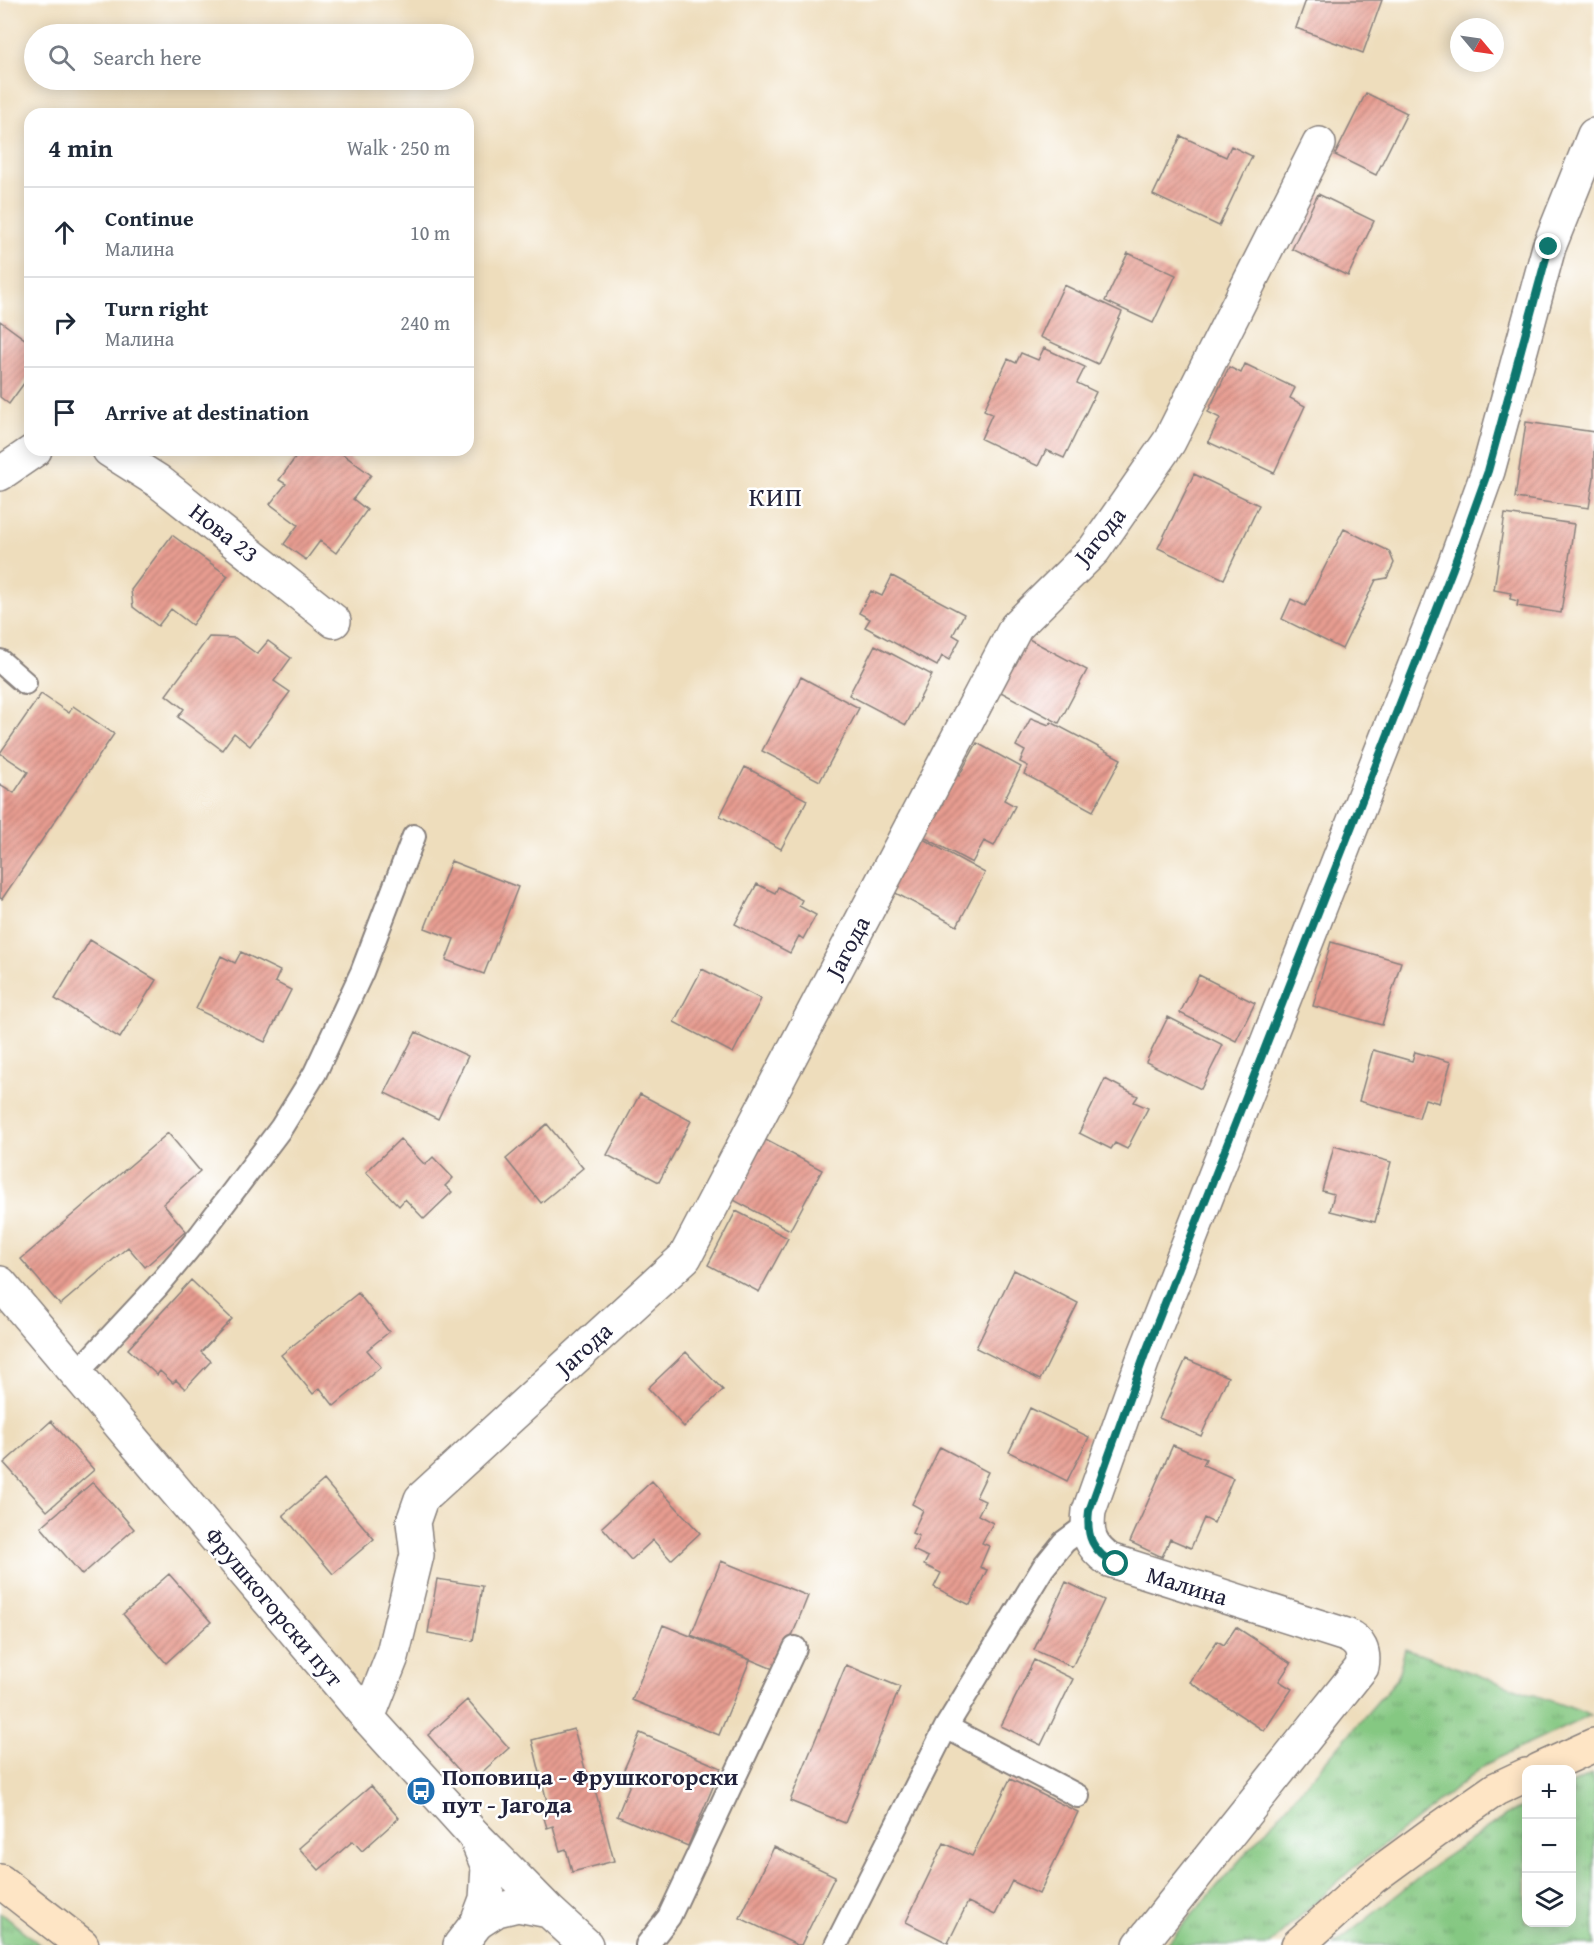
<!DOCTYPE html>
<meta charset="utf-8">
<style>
body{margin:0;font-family:"Gentium Book Plus",serif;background:#f6f6f7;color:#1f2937}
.controls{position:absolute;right:18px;bottom:18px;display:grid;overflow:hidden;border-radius:12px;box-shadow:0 3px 15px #0003}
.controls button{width:54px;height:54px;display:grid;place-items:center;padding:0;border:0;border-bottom:2px solid #e0e1e3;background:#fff;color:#1f2937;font:30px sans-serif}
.compass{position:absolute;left:1450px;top:18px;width:54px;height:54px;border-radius:50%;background:#fff;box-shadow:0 3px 15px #0003;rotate:119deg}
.stop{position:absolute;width:18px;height:18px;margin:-14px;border:4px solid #0f766e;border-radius:50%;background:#fff}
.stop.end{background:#0f766e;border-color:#fff;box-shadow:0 2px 6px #0008}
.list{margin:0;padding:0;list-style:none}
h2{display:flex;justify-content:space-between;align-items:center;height:78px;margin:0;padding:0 24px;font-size:26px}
h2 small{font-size:20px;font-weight:400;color:#747a83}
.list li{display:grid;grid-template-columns:39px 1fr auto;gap:18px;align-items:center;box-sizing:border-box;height:90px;padding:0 24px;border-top:2px solid #e0e1e3}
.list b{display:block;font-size:22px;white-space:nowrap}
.list p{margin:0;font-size:20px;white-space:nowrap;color:#747a83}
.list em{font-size:20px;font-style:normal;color:#747a83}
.icon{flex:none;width:33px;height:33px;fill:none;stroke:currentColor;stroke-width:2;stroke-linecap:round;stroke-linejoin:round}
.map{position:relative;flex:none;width:1594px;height:1945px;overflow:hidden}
.search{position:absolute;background:#fff;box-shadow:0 3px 15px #0003;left:24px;top:24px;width:450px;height:66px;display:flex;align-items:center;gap:15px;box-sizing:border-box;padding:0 21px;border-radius:33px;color:#747a83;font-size:22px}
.panel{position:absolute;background:#fff;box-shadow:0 3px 15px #0003;left:24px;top:108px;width:450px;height:348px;border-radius:18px}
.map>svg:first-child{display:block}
.grass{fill:url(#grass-tufts);stroke:#54755e;stroke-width:1.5}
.building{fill:url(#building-hatch)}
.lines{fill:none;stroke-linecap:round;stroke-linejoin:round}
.service-casing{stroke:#88807c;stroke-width:26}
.minor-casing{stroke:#88807c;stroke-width:36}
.tertiary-casing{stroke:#88807c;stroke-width:36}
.secondary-casing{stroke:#88807c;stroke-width:36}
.service{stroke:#fff;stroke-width:22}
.minor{stroke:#fff;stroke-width:33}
.tertiary{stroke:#fff;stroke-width:33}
.secondary{stroke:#fee5c5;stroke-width:33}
.route{stroke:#0f766e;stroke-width:8}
.labels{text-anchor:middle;stroke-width:5;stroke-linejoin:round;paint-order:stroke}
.street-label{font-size:24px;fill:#22223b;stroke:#fff}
.poi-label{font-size:24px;font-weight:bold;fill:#22223b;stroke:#fff;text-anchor:start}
.neighbourhood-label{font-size:26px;letter-spacing:1.5px;fill:#22223b;stroke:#fff}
</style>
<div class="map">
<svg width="1594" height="1945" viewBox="0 0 1594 1945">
<defs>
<pattern id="grass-tufts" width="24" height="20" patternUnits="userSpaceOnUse" patternTransform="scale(1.5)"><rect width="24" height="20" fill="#85c882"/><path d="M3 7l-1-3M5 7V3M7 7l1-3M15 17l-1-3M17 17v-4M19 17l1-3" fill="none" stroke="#6ca26c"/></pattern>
<pattern id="building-hatch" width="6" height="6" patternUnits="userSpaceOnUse" patternTransform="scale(1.5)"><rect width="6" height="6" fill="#e79c90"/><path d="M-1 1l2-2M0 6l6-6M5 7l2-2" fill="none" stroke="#bb7f77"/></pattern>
</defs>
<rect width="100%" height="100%" fill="#fff"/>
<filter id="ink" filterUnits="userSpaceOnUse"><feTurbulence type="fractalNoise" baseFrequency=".0167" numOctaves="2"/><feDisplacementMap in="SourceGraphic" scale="12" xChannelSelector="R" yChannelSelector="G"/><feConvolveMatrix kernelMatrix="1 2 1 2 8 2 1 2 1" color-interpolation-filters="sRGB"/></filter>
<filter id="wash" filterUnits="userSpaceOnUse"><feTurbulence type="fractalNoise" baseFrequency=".008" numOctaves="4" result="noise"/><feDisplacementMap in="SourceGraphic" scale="24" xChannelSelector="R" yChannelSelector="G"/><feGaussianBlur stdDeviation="1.35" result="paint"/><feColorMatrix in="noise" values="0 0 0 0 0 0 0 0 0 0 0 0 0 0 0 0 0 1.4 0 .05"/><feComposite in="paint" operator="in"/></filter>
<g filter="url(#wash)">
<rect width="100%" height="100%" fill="#eeddbc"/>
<path class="grass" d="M1405 1649 1591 1715 1486 1764 1428 1811 1352 1869 1269 1945H1166L1397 1679Z
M1594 1774V1945H1334L1441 1860 1510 1813 1526 1805V1922H1572V1784Z
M0 1912 40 1945H0Z"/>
<g id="blocks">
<path class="building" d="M1306 0H1382L1363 53 1296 28Z
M1366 93 1407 113 1376 175 1335 155Z
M1181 136 1226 157 1231 146 1252 156 1219 226 1153 195Z
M1318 194 1374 221 1348 276 1292 249Z
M1128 253 1176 275 1153 323 1105 301Z
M1064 285 1122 312 1098 364 1040 337Z
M0 321 30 343V375L9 404 0 397Z
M1044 348 1085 367 1077 383 1096 392 1064 458 1046 450 1038 466 981 439 992 414 984 410 1008 359 1016 363 1021 353 1038 360Z
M1245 364 1295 388 1290 398 1305 406 1274 473 1208 442 1220 418 1208 412 1229 367 1241 373Z
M1526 422 1594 432V477L1589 508 1515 498Z
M301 450H337L371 475 353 499 367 510 336 553 320 541 306 560 284 544 298 525 270 504 286 484 279 480Z
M1194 474 1259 505 1224 579 1158 548Z
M1505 514 1574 524 1561 613 1517 606 1518 601 1510 599 1511 593 1494 590Z
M1344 529 1389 551 1394 563 1387 578 1376 580 1342 649 1282 619 1291 599 1305 606Z
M172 535 228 576 192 625 171 609 158 626 133 607 131 590Z
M892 576 964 614 953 635 960 639 949 660 942 656 937 666 865 627 870 619 859 613 871 591 882 596Z
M209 637 235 638 257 654 268 641 291 658 274 681 290 692 250 746 234 733 222 750 178 717 184 709 166 695Z
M1025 637 1087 670 1059 723 997 690Z
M875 645 932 675 906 725 849 695Z
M801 677 859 708 820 781 762 751Z
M41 694 69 713 73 706 114 734 2 899 0 898V784L14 793 28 772 0 753Z
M1031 718 1049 725 1051 722 1121 759 1093 811 1024 774 1028 766 1020 762 1025 751 1016 746Z
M977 743 1021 767 1004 800 1015 806 994 846 984 841 972 863 920 835 953 773 959 776Z
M745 767 807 800 781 849 720 816Z
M914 834 985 873 957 926 886 888Z
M451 861 518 887 484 974 446 960 454 939 425 928Z
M757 884 775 893 778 887 802 900 799 906 816 915 803 939 799 936 790 953 735 924Z
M90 940 156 980 120 1038 55 999Z
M1331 942 1401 962 1382 1025 1313 1006Z
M241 952 280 971 275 982 291 990 265 1042 196 1009 221 956 235 963Z
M702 969 761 999 733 1053 674 1022Z
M1199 975 1255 1003 1236 1041 1180 1013Z
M1168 1017 1223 1045 1201 1089 1146 1062Z
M416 1032 468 1056 438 1119 385 1093Z
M1373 1050 1412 1061 1415 1052 1451 1062 1439 1103 1425 1099 1419 1118 1359 1101Z
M1105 1079 1138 1096 1134 1102 1148 1108 1127 1149 1115 1143 1111 1149 1079 1133Z
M640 1094 691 1121 659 1182 607 1155Z
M547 1124 583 1168 541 1203 506 1159Z
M168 1133 200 1171 163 1204 186 1231 145 1267 128 1247 60 1305 21 1259Z
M760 1137 822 1170 790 1230 728 1197Z
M400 1139 425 1165 433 1157 453 1178 445 1186 452 1192 424 1219 405 1199 399 1206 366 1172Z
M1334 1146 1391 1162 1375 1222 1330 1211 1334 1194 1322 1191Z
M736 1211 788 1238 759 1292 708 1265Z
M1014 1270 1078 1303 1040 1380 976 1348Z
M191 1280 232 1319 201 1352 211 1361 185 1389 176 1380 173 1383 160 1371 157 1375 128 1349Z
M358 1293 389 1332 367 1350 381 1367 334 1406 320 1388 313 1394 281 1355Z
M686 1352 723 1390 684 1427 648 1388Z
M1186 1359 1228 1377 1201 1436 1159 1418Z
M1030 1408 1089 1437 1067 1481 1009 1452Z
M51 1421 94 1470 47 1511 4 1463Z
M1173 1445 1206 1459 1203 1465 1233 1478 1214 1523 1204 1518 1191 1548 1170 1539 1162 1557 1130 1542Z
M940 1447 988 1472 976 1497 985 1501 978 1515 993 1523 982 1543 989 1546 980 1567 987 1570 970 1605 934 1587 941 1573 924 1565 928 1557 913 1550 919 1536 912 1533 923 1510 912 1504Z
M324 1480 374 1539 333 1574 283 1515Z
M652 1481 700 1533 671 1560 653 1540 631 1560 602 1527Z
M93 1482 134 1529 82 1575 41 1527Z
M721 1561 808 1596 778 1671 691 1635Z
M169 1574 211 1622 166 1663 123 1614Z
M437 1579 482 1586 473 1641 428 1633Z
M1066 1582 1104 1600 1072 1667 1034 1650Z
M663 1625 750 1660 719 1735 632 1700Z
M1236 1627 1291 1663 1279 1681 1292 1689 1264 1731 1190 1682 1217 1641 1224 1645Z
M1034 1660 1073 1679 1041 1745 1001 1726Z
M846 1665 900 1687 845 1823 790 1801Z
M467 1700 509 1748 470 1783 428 1735Z
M574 1729 587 1776 591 1774 614 1861 572 1872 566 1849 560 1851 553 1826 547 1828 541 1808 548 1806 532 1740Z
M640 1733 721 1768 688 1846 617 1816 632 1779 622 1774Z
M1010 1779 1078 1812 1039 1894 1012 1881 995 1915 968 1902 948 1943 906 1922 944 1843 972 1856Z
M371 1786 399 1818 362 1851 353 1841 319 1870 299 1848Z
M774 1847 835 1876 801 1945H797L740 1918Z"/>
</g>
</g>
<g filter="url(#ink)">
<use href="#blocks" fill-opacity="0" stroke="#88807c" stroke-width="1.5"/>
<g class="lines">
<g class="service-casing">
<path id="service" d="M0 661 25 683
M77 1373 157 1287 201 1234 281 1128 315 1073 362 972 414 836
M946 1727 1078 1796
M647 1945 669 1917 795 1648
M836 1945 946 1727 1043 1568 1064 1542 1087 1525"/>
</g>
<g class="minor-casing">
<path id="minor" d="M109 450 158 481 334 621
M0 474 35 450
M368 1718 392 1657 417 1555 413 1522 421 1499 685 1257 1016 627 1094 550 1169 442 1319 144
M475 1836 549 1911 586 1945
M477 1923 497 1910 518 1905 549 1911
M1140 1945 1362 1667C1365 1652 1360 1641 1346 1635L1109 1560C1090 1546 1086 1535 1089 1511L1145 1354 1453 568 1488 471 1549 247 1594 135"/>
</g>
<g class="tertiary-casing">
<path id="tertiary" d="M0 1283 368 1718 475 1836 488 1867 486 1899 477 1923 460 1945"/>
</g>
<g class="secondary-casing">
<path id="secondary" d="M1539 1770 1594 1745
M0 1881 82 1945
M1298 1945 1372 1878 1436 1831 1496 1789 1526 1775"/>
</g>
<use href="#service" class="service"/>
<use href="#minor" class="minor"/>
<use href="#tertiary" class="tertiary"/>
<use href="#secondary" class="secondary"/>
</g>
</g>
<g class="lines" filter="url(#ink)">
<path class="route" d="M1116 1564C1092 1552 1086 1536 1089 1511L1145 1354 1453 568 1488 471 1549 247"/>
</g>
<defs>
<g id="bus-disc" transform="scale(1.5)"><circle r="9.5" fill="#1f6fb2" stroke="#fff"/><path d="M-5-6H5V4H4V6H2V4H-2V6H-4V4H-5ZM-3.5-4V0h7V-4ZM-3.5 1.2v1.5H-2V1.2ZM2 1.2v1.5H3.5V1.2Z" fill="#fff"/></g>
</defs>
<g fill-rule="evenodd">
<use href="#bus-disc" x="421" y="1791"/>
</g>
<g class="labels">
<g class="street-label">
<text transform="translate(224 533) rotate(38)" y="8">Нова 23</text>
<text transform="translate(1100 536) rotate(-51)" y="8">Јагода</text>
<text transform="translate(848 947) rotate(-62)" y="8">Јагода</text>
<text transform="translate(584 1349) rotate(-42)" y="8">Јагода</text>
<text transform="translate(1187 1586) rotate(17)" y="8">Малина</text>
<text transform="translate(274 1607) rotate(50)" y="8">Фрушкогорски пут</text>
</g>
<g class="poi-label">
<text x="442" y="1785">Поповица - Фрушкогорски<tspan x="442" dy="28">пут - Јагода</tspan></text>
</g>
<g class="neighbourhood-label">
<text x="776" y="506">КИП</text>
</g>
</g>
</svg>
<div class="controls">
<button>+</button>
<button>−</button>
<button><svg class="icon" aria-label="layers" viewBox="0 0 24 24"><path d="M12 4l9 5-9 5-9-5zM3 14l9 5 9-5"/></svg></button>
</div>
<svg class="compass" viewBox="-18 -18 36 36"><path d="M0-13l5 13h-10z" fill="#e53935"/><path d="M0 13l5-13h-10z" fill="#747a83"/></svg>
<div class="stop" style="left:1116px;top:1564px"></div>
<div class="stop end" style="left:1549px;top:247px"></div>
<div class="search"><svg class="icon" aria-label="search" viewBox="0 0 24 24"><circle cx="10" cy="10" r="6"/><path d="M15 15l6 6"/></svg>Search here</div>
<section class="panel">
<h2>4 min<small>Walk · 250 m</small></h2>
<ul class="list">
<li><svg class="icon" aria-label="ahead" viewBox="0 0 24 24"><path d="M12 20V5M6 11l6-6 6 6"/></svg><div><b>Continue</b><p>Малина</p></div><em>10 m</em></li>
<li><svg class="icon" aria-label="right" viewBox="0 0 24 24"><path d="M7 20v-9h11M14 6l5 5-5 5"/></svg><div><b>Turn right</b><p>Малина</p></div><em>240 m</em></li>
<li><svg class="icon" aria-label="arrive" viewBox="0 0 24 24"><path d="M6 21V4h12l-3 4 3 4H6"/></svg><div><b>Arrive at destination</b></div></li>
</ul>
</section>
</div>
